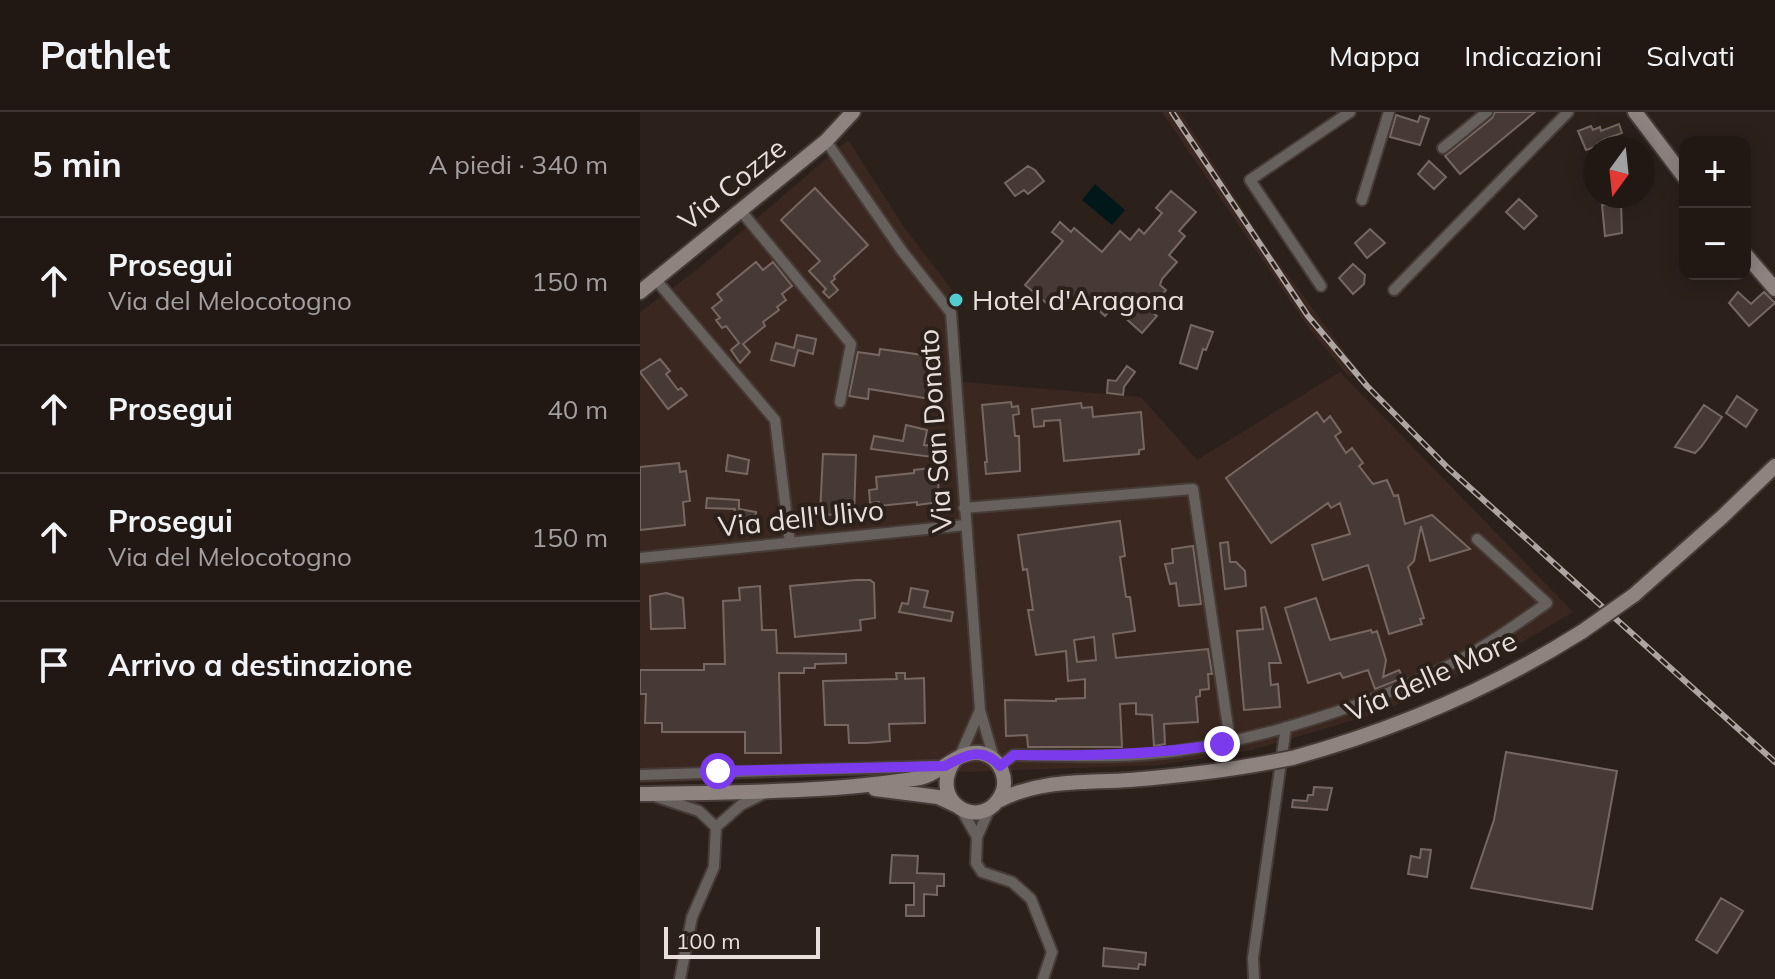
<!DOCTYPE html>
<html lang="it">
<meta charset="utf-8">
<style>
body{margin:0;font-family:Mulish,sans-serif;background:#29211d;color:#f1f3f6}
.controls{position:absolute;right:24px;top:24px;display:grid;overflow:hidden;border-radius:16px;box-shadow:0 4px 20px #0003}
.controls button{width:72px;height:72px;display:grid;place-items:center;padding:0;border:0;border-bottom:2px solid #3e3734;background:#211814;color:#f1f3f6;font:40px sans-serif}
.compass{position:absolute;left:943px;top:24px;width:72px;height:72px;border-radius:50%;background:#211814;box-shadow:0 4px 20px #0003;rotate:195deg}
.scale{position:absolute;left:24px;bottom:20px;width:156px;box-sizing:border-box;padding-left:8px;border:4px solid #e9e0dd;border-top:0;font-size:22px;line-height:28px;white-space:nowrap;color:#e9e0dd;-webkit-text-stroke:6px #2c201b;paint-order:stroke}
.stop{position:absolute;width:24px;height:24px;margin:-18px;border:6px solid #7c3aed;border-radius:50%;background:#fff}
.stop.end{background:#7c3aed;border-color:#fff;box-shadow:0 2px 8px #0008}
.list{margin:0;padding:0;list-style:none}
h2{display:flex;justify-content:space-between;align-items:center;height:104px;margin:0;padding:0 32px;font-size:34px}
h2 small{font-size:26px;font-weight:400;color:#a2a0a0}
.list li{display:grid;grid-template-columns:52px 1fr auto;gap:24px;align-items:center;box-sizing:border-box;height:128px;padding:0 32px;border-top:2px solid #3e3734}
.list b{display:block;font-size:30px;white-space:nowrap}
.list p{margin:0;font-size:26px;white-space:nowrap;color:#a2a0a0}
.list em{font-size:26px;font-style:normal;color:#a2a0a0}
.icon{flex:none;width:44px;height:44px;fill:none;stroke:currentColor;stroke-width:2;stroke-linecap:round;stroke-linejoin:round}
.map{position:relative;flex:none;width:1135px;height:867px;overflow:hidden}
header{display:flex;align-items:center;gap:48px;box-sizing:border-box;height:112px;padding:0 40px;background:#211814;border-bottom:2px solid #3e3734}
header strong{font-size:38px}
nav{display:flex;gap:44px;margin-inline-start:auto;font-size:28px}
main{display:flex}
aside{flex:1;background:#211814}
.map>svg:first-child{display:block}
.built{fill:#3a2820}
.water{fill:#001819}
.building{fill:#473a34;stroke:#766861;stroke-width:2;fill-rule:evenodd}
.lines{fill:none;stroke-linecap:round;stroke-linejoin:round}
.street-casing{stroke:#463b36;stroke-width:14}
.secondary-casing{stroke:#463b36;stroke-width:18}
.street{stroke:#67615e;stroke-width:10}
.secondary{stroke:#8e837f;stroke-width:14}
.rail-casing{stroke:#aea4a1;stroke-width:6}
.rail{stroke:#2c201b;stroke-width:3;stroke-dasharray:9;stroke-linecap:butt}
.secondary-bridge-casing{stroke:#463b36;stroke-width:18;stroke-linecap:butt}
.secondary-bridge{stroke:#8e837f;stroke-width:14}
.route{stroke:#7c3aed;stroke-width:10}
.poi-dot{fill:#51ccd1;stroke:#2c201b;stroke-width:3}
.labels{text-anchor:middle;stroke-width:8;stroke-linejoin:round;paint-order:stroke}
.street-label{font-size:28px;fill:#e9e0dd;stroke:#2c201b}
.poi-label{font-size:28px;fill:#e9e0dd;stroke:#2c201b;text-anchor:start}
</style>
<header>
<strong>Pathlet</strong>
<nav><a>Mappa</a><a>Indicazioni</a><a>Salvati</a></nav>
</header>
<main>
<aside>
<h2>5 min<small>A piedi · 340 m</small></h2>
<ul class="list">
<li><svg class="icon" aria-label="ahead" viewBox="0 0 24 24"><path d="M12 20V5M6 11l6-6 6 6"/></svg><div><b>Prosegui</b><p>Via del Melocotogno</p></div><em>150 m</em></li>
<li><svg class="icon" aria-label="ahead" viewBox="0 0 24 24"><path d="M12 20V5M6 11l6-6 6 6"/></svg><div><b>Prosegui</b></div><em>40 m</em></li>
<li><svg class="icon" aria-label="ahead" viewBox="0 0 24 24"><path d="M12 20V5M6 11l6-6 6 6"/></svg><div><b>Prosegui</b><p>Via del Melocotogno</p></div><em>150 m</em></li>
<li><svg class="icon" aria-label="arrive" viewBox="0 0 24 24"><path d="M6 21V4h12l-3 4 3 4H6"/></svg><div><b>Arrivo a destinazione</b></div></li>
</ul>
</aside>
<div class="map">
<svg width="1135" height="867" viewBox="0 0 1135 867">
<rect width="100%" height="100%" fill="#2c201b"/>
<path class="built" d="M522 0H540L629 138 719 259 709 265 668 215Z
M208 28 264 115 315 182 323 270 501 285 557 348 700 260 933 500 849 550 741 600 612 638 520 653 0 671V200L59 156Z"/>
<path class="water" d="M455 72 485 98 472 113 442 88Z"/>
<path class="building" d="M855 0H895L820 62 805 44 852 6Z
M756 3 778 10 780 4 789 7 780 33 750 25Z
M979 12 982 21 965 27 957 32 958 34 946 38 938 19 951 14 953 18 960 15 961 19Z
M789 49 806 65 794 77 778 62Z
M388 54 395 58 404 69 388 82 384 78 375 84 365 71Z
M175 76 228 133 194 164 195 167 191 170 198 178 189 186 183 180 186 177 169 159 180 149 141 108Z
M531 79 556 100 539 119 545 124 529 143 537 150 522 167 520 173 526 178 509 198 517 204 502 221 473 195 465 204 447 188 440 195 423 180 410 194 385 173 423 129 412 120 420 110 431 120 434 116 462 140 480 119 490 128 499 117 504 122 522 101 516 96Z
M879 87 897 104 884 117 866 100Z
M981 90 982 121 965 124 962 93Z
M730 117 745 131 727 146 715 131Z
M116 150 123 158 133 150 152 174 142 182 146 188 137 195 139 198 123 210 125 214 103 232 110 240 100 251 91 238 99 231 86 214 82 216 76 208 80 206 72 196 82 188 77 182Z
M713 152 725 163 724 172 713 182 699 166Z
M1098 180 1111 192 1124 180 1135 191 1109 214 1089 191Z
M551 213 573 220 566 238 563 237 557 257 540 251Z
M157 223 176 227 173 242 158 238 154 254 131 248 136 231 154 236Z
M240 237 290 244 295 252 291 280 284 286 229 277 228 287 209 284 218 240 239 243Z
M20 247 30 259 26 262 38 278 41 276 47 283 28 297 0 260Z
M487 254 495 260 484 275 483 283 467 281 468 268 476 269Z
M1097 284 1117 298 1106 315 1086 301Z
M371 290 372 295 378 294 379 302 373 303 375 324H379L380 359 346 362 345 350H347L342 293Z
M441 291 442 296 452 295 453 305 501 300 504 337 499 338V342L424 349 420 308 404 309V314L394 315 392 297Z
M1064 293 1082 305 1061 335 1055 341 1035 335Z
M677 300 684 310 690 304 701 320 695 324 706 341 712 336 723 351 719 354 733 372 747 368 754 384 758 383 765 412 792 403 830 437 790 449 781 414 774 449 768 455 784 506 780 507 782 512 749 522 728 453 683 468 672 433 710 422 700 391 691 396 688 391 631 431 586 366Z
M266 313 287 318 284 333 294 334 292 345 231 337 234 324 263 329Z
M183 342 216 343 214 404 180 402Z
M88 343 109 348 107 362 86 359Z
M39 351 40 360 46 359 50 389 43 390 45 413 0 418V355Z
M291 356 296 358 298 365 299 390 277 393V390L239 394V390L230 391 229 378 237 377 236 365 274 361V358Z
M67 386 99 388V397L116 400 114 415 92 411 95 397 66 396Z
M480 409 485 444 480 445 486 485H490L495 519 473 522 476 546 568 537 572 562H568L569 577 560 578V584L556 585 558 610 524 612 525 632 514 634 512 603 496 602V591L480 592 482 635H388L387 623 366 624 365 588 416 589V587L445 586V567L428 569 426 539 396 543 388 498H393L387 457 383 458 378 423ZM454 525 456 548 437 550 434 528Z
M588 430 590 450H596L605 459 606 474 585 477 580 431Z
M553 434 561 492 539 494 536 471 530 472 525 452 533 451 532 437Z
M216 468H230L234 471 235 506 220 508 221 518 155 525 150 474Z
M120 474 122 518H136L137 541 206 542V551L175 552V556H164V561H139L141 641H105V620H22V611H5L6 582H0V558H64V552H85L83 489 100 488 99 476Z
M271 476 288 479 284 495 313 500 311 509 259 500 262 491 268 492Z
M26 481 43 486 45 516 11 517 10 484Z
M676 486 690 528 731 518 732 521 737 519 746 548 743 565 759 558 763 566 735 577 728 558 703 566 700 561 668 571 645 496Z
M625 495 641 551H629L631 573 638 572 640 595 604 598 597 519 623 517 621 496Z
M256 561H265V567L284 566 285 611 249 612 250 629 226 631H209L208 613H185L183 569 257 567Z
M866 640 977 659 952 797 831 776 854 708Z
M674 675 692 676 687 698 652 695 653 688 667 689 668 683H673Z
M781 737 791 738 787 765 768 762 771 744 780 746Z
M252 743 278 744 277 761 304 762V774H297V783L284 782V804H266V793H274V771H250Z
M1081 786 1103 799 1077 841 1056 828Z
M464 836 506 841 505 853 499 852 498 857 463 854Z"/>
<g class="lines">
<g class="street-casing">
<path id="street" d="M186 29 262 139 311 201 340 598 354 647
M803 36 847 0
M722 88 749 0
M101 99 211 232 200 290
M16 168 135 308 150 431
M681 174 610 68 710 0
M754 178 928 0
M324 396 553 377 590 629
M0 446 326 413
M319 646 340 598
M360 654 374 643C428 644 484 647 538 639 628 626 747 588 826 544 854 529 881 509 907 491L837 427
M0 663 302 654
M17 685 59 699 76 715 101 693 125 681
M350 696 337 725 336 751 342 760 372 770 391 787 412 840 403 867
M321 697 337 725
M40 867 52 805 74 755 76 715
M614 867 613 846 646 615"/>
</g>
<g class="secondary-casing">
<path id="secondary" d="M995 0 1045 66
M1105 142 1135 177
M0 180 186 29 213 0
M994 483 1082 405 1135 354
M652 646C754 618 853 576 943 519
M235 677 298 685 315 693
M0 682C93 680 188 681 280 666 301 662 317 638 340 641 362 645 371 671 358 688 337 718 288 689 314 649
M358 689C400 667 444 671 490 668 537 664 584 659 631 650"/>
</g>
<use href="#street" class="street"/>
<use href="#secondary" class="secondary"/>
<g class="rail-casing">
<path id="rail" d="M532 0 668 204 727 274 808 356 1135 650"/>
</g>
<use href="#rail" class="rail"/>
<g class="secondary-bridge-casing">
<path id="secondary-bridge" d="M943 519 994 483
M631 650 652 646"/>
</g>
<use href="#secondary-bridge" class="secondary-bridge"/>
</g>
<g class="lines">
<path class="route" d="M78 659 305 654C325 643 343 634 360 654L374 643C444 644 513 643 582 632"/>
</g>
<circle class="poi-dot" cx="316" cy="188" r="8"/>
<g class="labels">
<g class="street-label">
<text transform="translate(92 72) rotate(-39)" y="10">Via Cozze</text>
<text transform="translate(295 319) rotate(-94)" y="10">Via San Donato</text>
<text transform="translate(161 406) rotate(-6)" y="10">Via dell'Ulivo</text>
<text transform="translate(791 564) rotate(-24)" y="10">Via delle More</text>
</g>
<g class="poi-label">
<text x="332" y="198">Hotel d'Aragona</text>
</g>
</g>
</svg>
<div class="controls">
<button>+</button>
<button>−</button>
</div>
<svg class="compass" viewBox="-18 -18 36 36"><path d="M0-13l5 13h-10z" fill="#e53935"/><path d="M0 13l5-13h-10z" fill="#a2a0a0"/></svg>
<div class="scale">100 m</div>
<div class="stop" style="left:78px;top:659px"></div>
<div class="stop end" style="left:582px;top:632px"></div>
</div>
</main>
